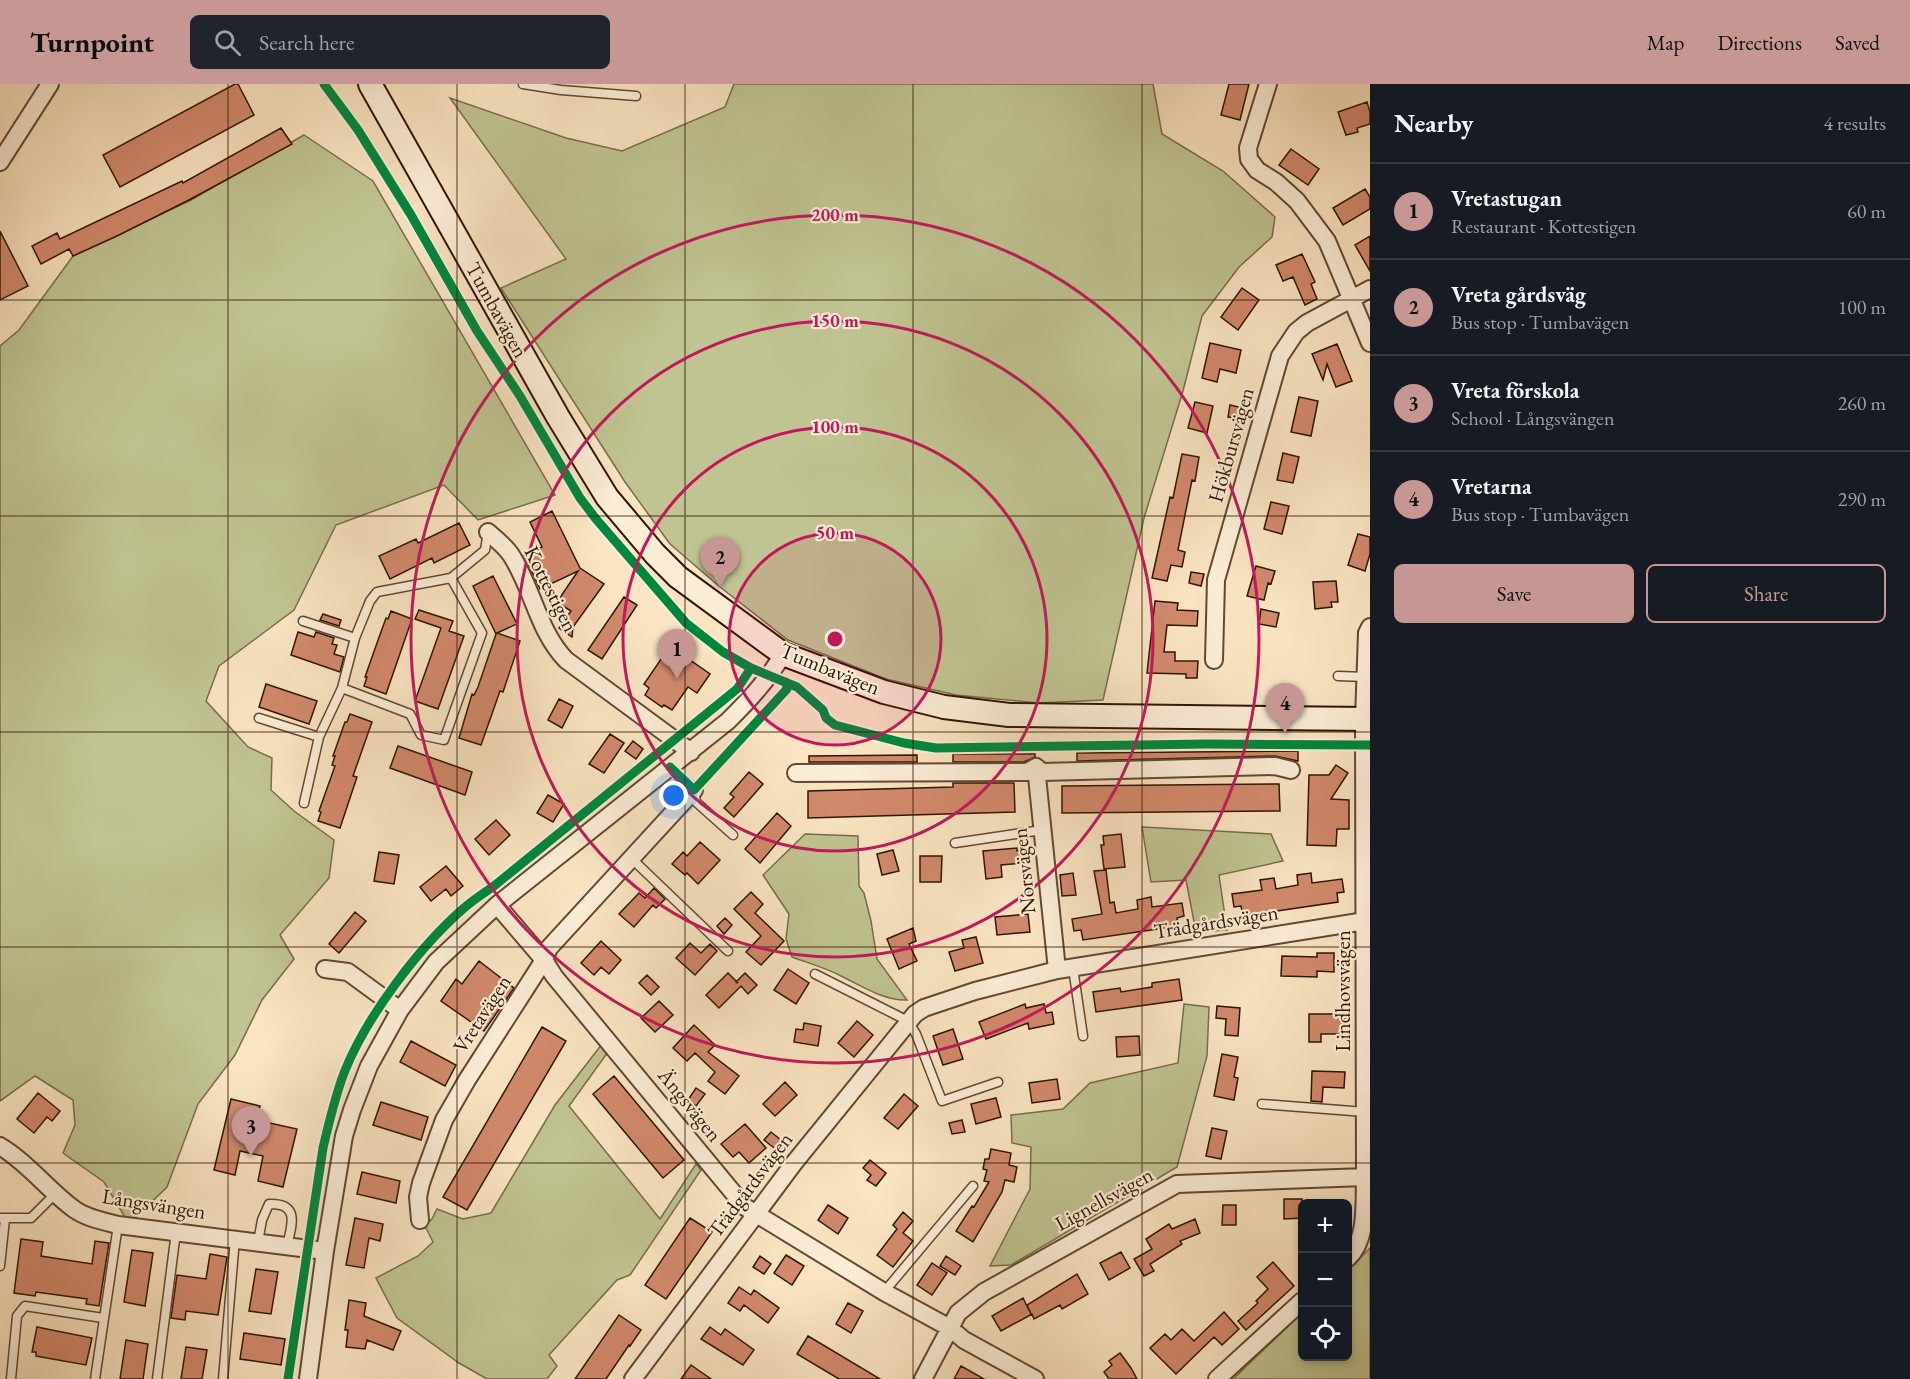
<!DOCTYPE html>
<meta charset="utf-8">
<style>
body{margin:0;font-family:"EB Garamond",serif;background:#20242c;color:#f1f3f6}
.controls{position:absolute;right:18px;bottom:18px;display:grid;overflow:hidden;border-radius:9px;box-shadow:0 3px 9px #0003}
.controls button{width:54px;height:54px;display:grid;place-items:center;padding:0;border:0;border-bottom:2px solid #363941;background:#171b24;color:#f1f3f6;font:30px sans-serif}
.you{position:absolute;left:674px;top:712px;width:21px;height:21px;margin:-15px;border:4px solid #fff;border-radius:50%;background:#1a73e8;box-shadow:0 0 0 9px #1a73e833}
.badge{display:grid;place-items:center;width:39px;height:39px;border-radius:50%;background:#c59692;color:#111;font-size:20px;font-weight:700}
.pin{position:absolute;translate:-50% -50px;filter:drop-shadow(0 2px 3px #0008)}
.pin::after{content:'';position:absolute;top:32px;width:21px;height:18px;background:inherit;clip-path:polygon(0 0,100% 0,50% 100%)}
.list{margin:0;padding:0;list-style:none}
h2{display:flex;justify-content:space-between;align-items:center;height:78px;margin:0;padding:0 24px;font-size:26px}
h2 small{font-size:20px;font-weight:400;color:#9ea1a6}
.list li{display:grid;grid-template-columns:39px 1fr auto;gap:18px;align-items:center;box-sizing:border-box;height:96px;padding:0 24px;border-top:2px solid #363941}
.list b{display:block;font-size:22px;white-space:nowrap}
.list p{margin:0;font-size:20px;white-space:nowrap;color:#9ea1a6}
.list em{font-size:20px;font-style:normal;color:#9ea1a6}
.actions{display:flex;gap:12px;padding:18px 24px}
.actions a{flex:1;padding:14px 0;border:2px solid #c59692;border-radius:9px;text-align:center;font-size:21px;color:#c59692}
.actions .main{background:#c59692;color:#111}
.icon{flex:none;width:33px;height:33px;fill:none;stroke:currentColor;stroke-width:2;stroke-linecap:round;stroke-linejoin:round}
.map{position:relative;flex:none;width:1370px;height:1295px;overflow:hidden}
header{display:flex;align-items:center;gap:36px;box-sizing:border-box;height:84px;padding:0 30px;background:#c59692;color:#111}
header strong{font-size:28px}
nav{display:flex;gap:33px;margin-inline-start:auto;font-size:21px}
.search{width:420px;height:54px;background:#20242c;display:flex;align-items:center;gap:15px;box-sizing:border-box;padding:0 21px;border-radius:9px;color:#9ea1a6;font-size:22px}
main{display:flex}
aside{flex:1;background:#171b24}
.map>svg:first-child{display:block}
.green{fill:#c0c492;stroke:#786c4a;stroke-width:1.5}
.building{fill:#d2896c;stroke:#2f1402;stroke-width:1.5}
.lines{fill:none;stroke-linecap:round;stroke-linejoin:round}
.service-casing{stroke:#624832;stroke-width:11}
.minor-casing{stroke:#624832;stroke-width:20}
.secondary-casing{stroke:#2f1402;stroke-width:26}
.service{stroke:#fcedd7;stroke-width:8}
.minor{stroke:#fcedd7;stroke-width:16}
.secondary{stroke:#fcedd7;stroke-width:22}
.cycleway-casing{stroke:#fcedd7;stroke-width:13}
.cycleway{stroke:#00873e;stroke-width:9}
.grid{fill:none;stroke:#2f1402;stroke-width:1.5;stroke-opacity:0.55}
.ring{fill:none;stroke:#c2185b;stroke-width:3}
.labels{text-anchor:middle;stroke-width:4.5;stroke-linejoin:round;paint-order:stroke}
.street-label{font-size:21px;fill:#2f1402;stroke:#fcedd7}
.centre{fill:#c2185b;stroke:#fcedd7;stroke-width:3}
.ring-label{font-size:18px;text-anchor:middle;font-weight:bold;fill:#c2185b;stroke:#fcedd7;stroke-width:4.5;stroke-linejoin:round;paint-order:stroke}
</style>
<header>
<strong>Turnpoint</strong>
<div class="search"><svg class="icon" aria-label="search" viewBox="0 0 24 24"><circle cx="10" cy="10" r="6"/><path d="M15 15l6 6"/></svg>Search here</div>
<nav><a>Map</a><a>Directions</a><a>Saved</a></nav>
</header>
<main>
<div class="map">
<svg width="1370" height="1295" viewBox="0 0 1370 1295">
<rect width="100%" height="100%" fill="#fae4c2"/>
<filter id="stains"><feTurbulence type="fractalNoise" baseFrequency=".00333" numOctaves="4"/><feColorMatrix values="0 0 0 0 .2 0 0 0 0 .09 0 0 0 0 .02 0 0 0 .5 -.17"/></filter>
<radialGradient id="worn" r=".72"><stop offset=".6" stop-color="#630" stop-opacity="0"/><stop offset="1" stop-color="#630" stop-opacity=".3"/></radialGradient>
<path class="green" d="M734 0H1153L1162 50 1223 87 1275 133 1272 153 1239 183 1202 232 1183 307 1144 434 1103 616 1038 619 956 611 886 595 788 556 720 503 670 460 625 398 501 204 566 175 450 14 566 54 622 67 725 23Z
M304 51 373 97 555 411 478 436 444 401 336 441 294 526 219 582 206 617 248 663 272 674 271 706 294 727 334 756 329 794 280 851 294 875 262 916 235 971 198 1020 167 1103 129 1140 104 1098 63 1069 75 1041 73 1016 35 992 0 1017V262L19 246 73 172 191 116Z
M1142 743 1271 750 1283 777 1219 791 1227 846 1196 848 1186 796 1151 798Z
M805 750 858 752 859 802 864 809 871 837 877 875 907 916C884 917 862 902 841 892 826 884 808 879 792 873L786 855 789 830 763 791Z
M1184 920 1209 923 1207 972 1177 1083 1011 1181 990 1182 1030 1105 1031 1063 1012 1059 1011 1031 1063 1025 1090 999 1178 979Z
M602 960 608 968 569 1022 660 1135 696 1080 701 1086 630 1191 617 1196 549 1271 557 1282 547 1295H487L459 1279 397 1234 376 1194 418 1172 433 1158 425 1142 432 1135 437 1125 463 1135 491 1129 555 1021Z
M1370 1164V1295H1233L1302 1229V1272H1348V1186Z"/>
<path class="building" d="M235 0H238L254 31 120 103 103 71Z
M1229 0H1249L1240 36 1221 31Z
M1367 18 1370 28V40L1357 44 1358 48 1346 51 1338 28Z
M281 44 292 60 189 116 117 152 73 172 69 165 41 180 32 162 57 149 60 155 182 97 183 99Z
M1291 65 1319 85 1308 101 1279 81Z
M1365 105 1370 113V125L1343 141 1333 124Z
M0 147 28 202 0 216Z
M1370 152V187L1355 161Z
M1302 170 1315 198 1311 200 1317 215 1305 221 1293 193 1283 197 1276 181Z
M1242 204 1259 216 1238 246 1221 233Z
M1210 259 1241 266 1236 289 1220 285 1217 298 1202 294Z
M1337 260 1352 297 1336 303 1327 280 1323 296 1312 270Z
M1299 313 1318 317 1311 352 1291 348Z
M1195 318 1213 322 1207 349 1188 344Z
M1230 321 1243 324 1241 335 1228 333Z
M1283 369 1299 373 1293 399 1277 396Z
M1182 370 1199 373 1195 397 1192 396 1178 466 1185 468 1182 483 1171 481 1167 497 1152 494 1170 413 1173 414Z
M1271 418 1289 422 1282 450 1264 445Z
M552 427 580 484 604 500 573 543 572 553 559 544 571 527 557 518 578 487 540 505 524 471 542 463 530 438Z
M459 439 470 461 434 479 432 474 390 495 379 472 416 455 418 459Z
M1358 450 1370 453V470L1365 487 1348 481Z
M1256 482 1275 487 1271 500 1268 499 1264 516 1247 512Z
M1191 488 1204 490 1201 502 1189 499Z
M493 492 517 540 497 549 520 557 503 608 500 607 481 661 459 654 472 610 474 611 478 603 496 550 473 502Z
M1336 497 1338 518H1331L1332 523 1315 525 1313 498Z
M624 513 637 521 602 575 588 566Z
M1155 517 1178 519 1177 526 1198 527 1197 542 1167 541 1164 568H1175V577H1198L1197 594H1186V590L1147 589Z
M1261 525 1279 529 1276 543 1259 540Z
M419 526 453 537 449 547 464 552 438 625 415 617 441 544 415 535Z
M391 527 412 535 386 610 364 602 367 593H365L377 559 386 534 388 535Z
M323 530 341 536 339 542 320 536Z
M298 548 314 553 316 548 334 554 332 560 337 561 334 570 344 573 340 588 291 571Z
M670 562 710 590 697 609 688 603 672 626 664 621 662 623 645 611 649 604 644 600Z
M266 600 317 617 309 640 259 623Z
M559 615 573 622 562 644 548 636Z
M350 630 372 638 353 692 357 693 340 744 318 737 321 728 319 727 335 682 332 681 335 672H333L345 638H347Z
M610 650 624 659 604 689 589 680Z
M633 657 643 665 636 675 625 667Z
M398 662 472 688 465 711 390 684Z
M1298 667V677L1275 672 1077 677V669Z
M953 670H1035V673L1024 678H953Z
M917 671V678H809V672Z
M1336 681 1348 689 1331 715 1349 716V745H1337L1336 762 1307 761 1309 691H1329Z
M749 688 763 700 734 733 724 724 734 713 730 710Z
M953 699H1014L1015 728 808 734V707L953 703Z
M1279 700 1280 727 1062 729V702Z
M548 711 564 720 553 738 537 729Z
M777 729 791 742 760 779 745 765Z
M496 736 510 751 489 771 475 755Z
M1121 750 1125 783 1104 785 1101 761H1104L1103 752Z
M700 758 720 776 698 800 687 789 685 791 672 780 683 768 687 772Z
M1017 764V767L1024 766 1025 779 1001 781 1002 793 986 795 983 767Z
M893 766 899 787 882 791 877 770Z
M379 768 399 771 394 800 374 797Z
M920 772H942L941 798H920Z
M446 782 463 802 451 812 446 805 431 817 420 803Z
M1106 786 1110 819 1114 818 1116 829 1138 825 1137 816 1151 813 1152 823 1182 819 1184 832 1177 834 1178 842 1083 856 1081 846 1074 847 1072 835 1102 830 1094 787Z
M1073 789 1076 811 1062 812 1060 791Z
M1311 789 1312 799 1342 795 1344 808 1337 809 1338 818 1243 832 1241 822 1234 823 1232 810 1262 806 1260 796 1274 794 1276 805 1298 801 1297 791Z
M654 804 665 815 656 824 653 821 634 843 619 830 639 809 645 814Z
M751 808 763 820 755 829 784 857 761 881 746 868 761 852 734 825Z
M355 828 366 837 339 869 329 860Z
M1028 830 1030 848 997 851 995 833Z
M725 834 732 841 724 850 717 842Z
M913 844 916 857 909 860 917 877 899 885 887 855Z
M976 853 983 879 955 887 949 868 964 864 962 856Z
M601 857 621 876 609 890 601 883 594 891 581 879Z
M690 859 701 869 710 860 717 867 695 891 676 874Z
M1317 869H1334V888L1317 887V893L1281 892 1282 872 1317 873Z
M479 877 514 904 484 947 441 917 456 895 462 900Z
M788 885 809 899 796 920 774 906Z
M728 889 738 899 736 898 745 889 757 901 748 910 741 902 719 924 706 911Z
M647 891 659 903 651 911 639 899Z
M1179 895 1182 916 1096 928 1093 908 1120 904 1121 908 1152 903V899Z
M659 917 673 931 655 948 641 934Z
M1025 920 1026 924 1044 920 1046 929 1052 928 1054 940 1029 945 1028 939 986 955 979 938Z
M1217 922 1240 924 1238 952 1225 951 1226 935 1216 934Z
M1309 930H1345V950H1321V958H1309Z
M857 937 873 951 854 973 838 959Z
M804 939 821 942 818 962 794 958 796 945 803 946Z
M694 941 715 961 708 968 739 992 725 1010 708 997 715 988 695 969 687 977 673 964Z
M542 943 566 957 467 1126 443 1113Z
M953 945 963 975 943 981 933 952Z
M1139 952 1140 971 1117 973 1116 953Z
M411 957 456 981 445 1002 400 978Z
M1222 970 1238 973 1234 993 1238 994 1234 1016 1214 1012Z
M1312 987 1345 988 1344 1004 1323 1003 1322 1018 1311 1017Z
M614 992 684 1076 663 1094 593 1010Z
M1057 995 1060 1015 1032 1019 1029 999Z
M785 998 797 1011 775 1032 763 1020Z
M696 1004 705 1010 696 1022 688 1016Z
M38 1009 60 1027 52 1037 47 1033 34 1049 17 1035Z
M904 1010 918 1022 898 1045 884 1034Z
M996 1014 1001 1033 976 1040 971 1020Z
M231 1015 260 1022 256 1036 297 1045 283 1103 258 1097 263 1072 240 1067 235 1091 214 1086Z
M381 1018 428 1033 421 1056 373 1041Z
M962 1036 965 1048 952 1050 949 1039Z
M745 1040 766 1064 749 1079 739 1068 733 1073 721 1060Z
M1212 1044 1227 1047 1221 1075 1206 1072Z
M771 1048 786 1060 779 1068 764 1056Z
M991 1065 1011 1069 1009 1081 1017 1083 1014 1098 1005 1096 1002 1108 973 1158 956 1147 972 1122 974 1123 989 1098 984 1097 987 1086 983 1085 985 1075H989Z
M870 1076 886 1089 876 1102 867 1096 871 1091 863 1084Z
M362 1088 400 1097 396 1119 357 1110Z
M1284 1115H1302V1134L1284 1135Z
M828 1121 848 1134 838 1150 818 1136Z
M1223 1121H1236V1141H1222Z
M903 1128 913 1137 903 1149 913 1157 893 1183 877 1171 897 1145 893 1141Z
M355 1134 383 1140 380 1157 369 1154 364 1184 346 1181Z
M690 1134 712 1148 666 1215 645 1201Z
M1195 1135 1200 1149 1180 1157 1182 1160 1150 1180 1154 1187 1144 1192 1134 1175 1152 1165 1146 1155 1169 1140 1172 1145Z
M21 1155 43 1158 41 1172 92 1180 95 1157 109 1159 99 1222 86 1220 87 1215 36 1208 35 1212 14 1209Z
M132 1166 153 1169 145 1222 124 1218Z
M1121 1168 1130 1184 1109 1196 1100 1179Z
M210 1170 227 1173 218 1231 186 1227 185 1236 171 1234 177 1191 206 1195Z
M786 1171 804 1182 792 1201 774 1189Z
M760 1172 771 1180 764 1190 753 1183Z
M946 1172 961 1182 955 1191 940 1182Z
M1273 1178 1294 1202 1246 1246 1238 1237 1258 1219 1256 1217 1268 1205 1257 1193Z
M932 1179 947 1189 932 1211 917 1201Z
M256 1185 278 1188 271 1230 249 1227Z
M1077 1190 1088 1210 1062 1225 1060 1221 1034 1235 1032 1230 1001 1247 992 1232 1023 1214 1031 1230 1027 1221Z
M739 1203 751 1211 754 1206 779 1224 768 1239 744 1221 740 1227 728 1219Z
M349 1216 366 1219 364 1232 401 1247 393 1266 367 1256 365 1265 346 1263 348 1246H345Z
M848 1219 863 1227 851 1249 836 1240Z
M1224 1228 1239 1245 1222 1261 1214 1253 1176 1290 1150 1264 1165 1250 1171 1256 1182 1245 1194 1257Z
M619 1231 641 1246 630 1262 629 1261 606 1295H575Z
M37 1243 92 1254 86 1281 36 1272V1268H32Z
M710 1243 721 1251 725 1245 754 1266 743 1281 701 1255Z
M244 1249 285 1255 281 1281 240 1275Z
M808 1252 880 1295H839L797 1270Z
M126 1256 148 1260 143 1295H120Z
M186 1263 207 1266 202 1295H181Z
M1120 1269 1131 1284 1137 1295H1109L1104 1288 1112 1281 1109 1277Z
M691 1281 711 1295H681Z
M961 1282 984 1295H954Z"/>
<g class="lines">
<g class="service-casing">
<path id="service" d="M523 0 561 6 636 12
M303 537 355 554
M1338 592 1365 593
M342 604 410 630 421 651 444 656 482 549 451 494
M259 634 319 653
M694 707 696 718 733 751
M304 719 319 653 342 604 355 554 370 517 377 508 451 494 485 466 488 448
M955 759 1042 746
M631 774 728 867
M1073 884 1083 952
M815 890 908 937 916 950 942 1017 998 998
M1262 1020 1365 1028
M0 1134H31L56 1109
M258 1158 262 1136 269 1120C300 1119 292 1140 287 1162
M0 1182 5 1135
M884 1208 973 1102
M11 1295 17 1232 25 1222 103 1234
M95 1295 118 1141
M157 1295 176 1148
M223 1295 235 1155"/>
</g>
<g class="minor-casing">
<path id="minor" d="M1268 0 1248 64 1249 75 1257 86 1276 98 1297 117 1327 157 1370 259
M0 78 50 0
M488 448C496 455 506 463 511 471 533 505 538 547 566 576L691 668
M1214 576 1216 496 1280 272 1296 248 1307 239 1370 205
M1036 683 1057 886
M796 689 1027 688 1036 683 1042 688 1275 682 1291 686
M497 821 544 876 554 892 745 1123 884 1208 950 1244 964 1256 1035 1295
M325 885 348 888 400 926
M0 1062C28 1079 48 1106 74 1125 86 1134 103 1137 118 1141L325 1167
M420 1136 418 1113 421 1099 444 1036 467 996 544 876 549 864 694 706
M1348 1174C1368 1155 1364 1119 1365 1093L1364 635 1367 549 1370 543
M308 1295 325 1167 344 1052 352 1026 369 982 400 926 436 878 497 821 728 637C749 616 768 596 783 570
M633 1295 794 1079 915 930 924 924 975 907 1057 886 1365 837
M923 1295 958 1229 984 1208 1177 1100 1365 1093
M1217 1295 1302 1217"/>
</g>
<g class="secondary-casing">
<path id="secondary" d="M370 0 558 333 607 413 655 470 678 493 783 570 884 608 944 623 1009 631 1370 635"/>
</g>
<use href="#service" class="service"/>
<use href="#minor" class="minor"/>
<use href="#secondary" class="secondary"/>
<g class="cycleway-casing">
<path id="cycleway" d="M324 0 358 46 411 131 477 247 520 312 580 414 596 435 686 539 723 568 751 584 797 603 823 626 826 634 835 641 904 659 936 664 1207 660 1370 661
M670 683 694 706 787 605 786 598
M288 1295 323 1064C329 1038 335 1013 344 989 366 933 419 863 464 824 473 816 484 809 494 802L737 605 751 584"/>
</g>
<use href="#cycleway" class="cycleway"/>
</g>
<path class="grid" d="M228 0V1295M457 0V1295M685 0V1295M913 0V1295M1142 0V1295M0 216H1370M0 432H1370M0 648H1370M0 863H1370M0 1079H1370"/>
<circle cx="835" cy="555" r="106" fill="#c2185b" fill-opacity=".12"/>
<g class="ring">
<circle cx="835" cy="555" r="106"/>
<circle cx="835" cy="555" r="212"/>
<circle cx="835" cy="555" r="318"/>
<circle cx="835" cy="555" r="424"/>
</g>
<g class="labels">
<g class="street-label">
<text transform="translate(497 226) rotate(61)" y="7">Tumbavägen</text>
<text transform="translate(1231 361) rotate(-74)" y="7">Hökbursvägen</text>
<text transform="translate(551 505) rotate(63)" y="7">Kottestigen</text>
<text transform="translate(830 585) rotate(22)" y="7">Tumbavägen</text>
<text transform="translate(1024 787) rotate(-96)" y="7">Norsvägen</text>
<text transform="translate(1216 838) rotate(-9)" y="7">Trädgårdsvägen</text>
<text transform="translate(1343 907) rotate(-90)" y="7">Lindhovsvägen</text>
<text transform="translate(482 930) rotate(-57)" y="7">Vretavägen</text>
<text transform="translate(690 1021) rotate(51)" y="7">Ängsvägen</text>
<text transform="translate(750 1101) rotate(-53)" y="7">Trädgårdsvägen</text>
<text transform="translate(1104 1115) rotate(-29)" y="7">Lignellsvägen</text>
<text transform="translate(154 1120) rotate(9)" y="7">Långsvängen</text>
</g>
</g>
<circle cx="835" cy="555" r="9" class="centre"/>
<g class="ring-label">
<text x="835" y="137">200 m</text>
<text x="835" y="243">150 m</text>
<text x="835" y="349">100 m</text>
<text x="835" y="455">50 m</text>
</g>
<rect width="100%" height="100%" filter="url(#stains)"/>
<rect width="100%" height="100%" fill="url(#worn)"/>
</svg>
<div class="controls">
<button>+</button>
<button>−</button>
<button><svg class="icon" aria-label="locate" viewBox="0 0 24 24"><circle cx="12" cy="12" r="6"/><path d="M12 2v4M12 18v4M2 12h4M18 12h4"/></svg></button>
</div>
<div class="you"></div>
<div class="pin badge" style="left:677px;top:595px">1</div>
<div class="pin badge" style="left:720px;top:503px">2</div>
<div class="pin badge" style="left:251px;top:1072px">3</div>
<div class="pin badge" style="left:1285px;top:649px">4</div>
</div>
<aside>
<h2>Nearby<small>4 results</small></h2>
<ul class="list">
<li><span class="badge">1</span><div><b>Vretastugan</b><p>Restaurant · Kottestigen</p></div><em>60 m</em></li>
<li><span class="badge">2</span><div><b>Vreta gårdsväg</b><p>Bus stop · Tumbavägen</p></div><em>100 m</em></li>
<li><span class="badge">3</span><div><b>Vreta förskola</b><p>School · Långsvängen</p></div><em>260 m</em></li>
<li><span class="badge">4</span><div><b>Vretarna</b><p>Bus stop · Tumbavägen</p></div><em>290 m</em></li>
</ul>
<div class="actions"><a class="main">Save</a><a>Share</a></div>
</aside>
</main>
